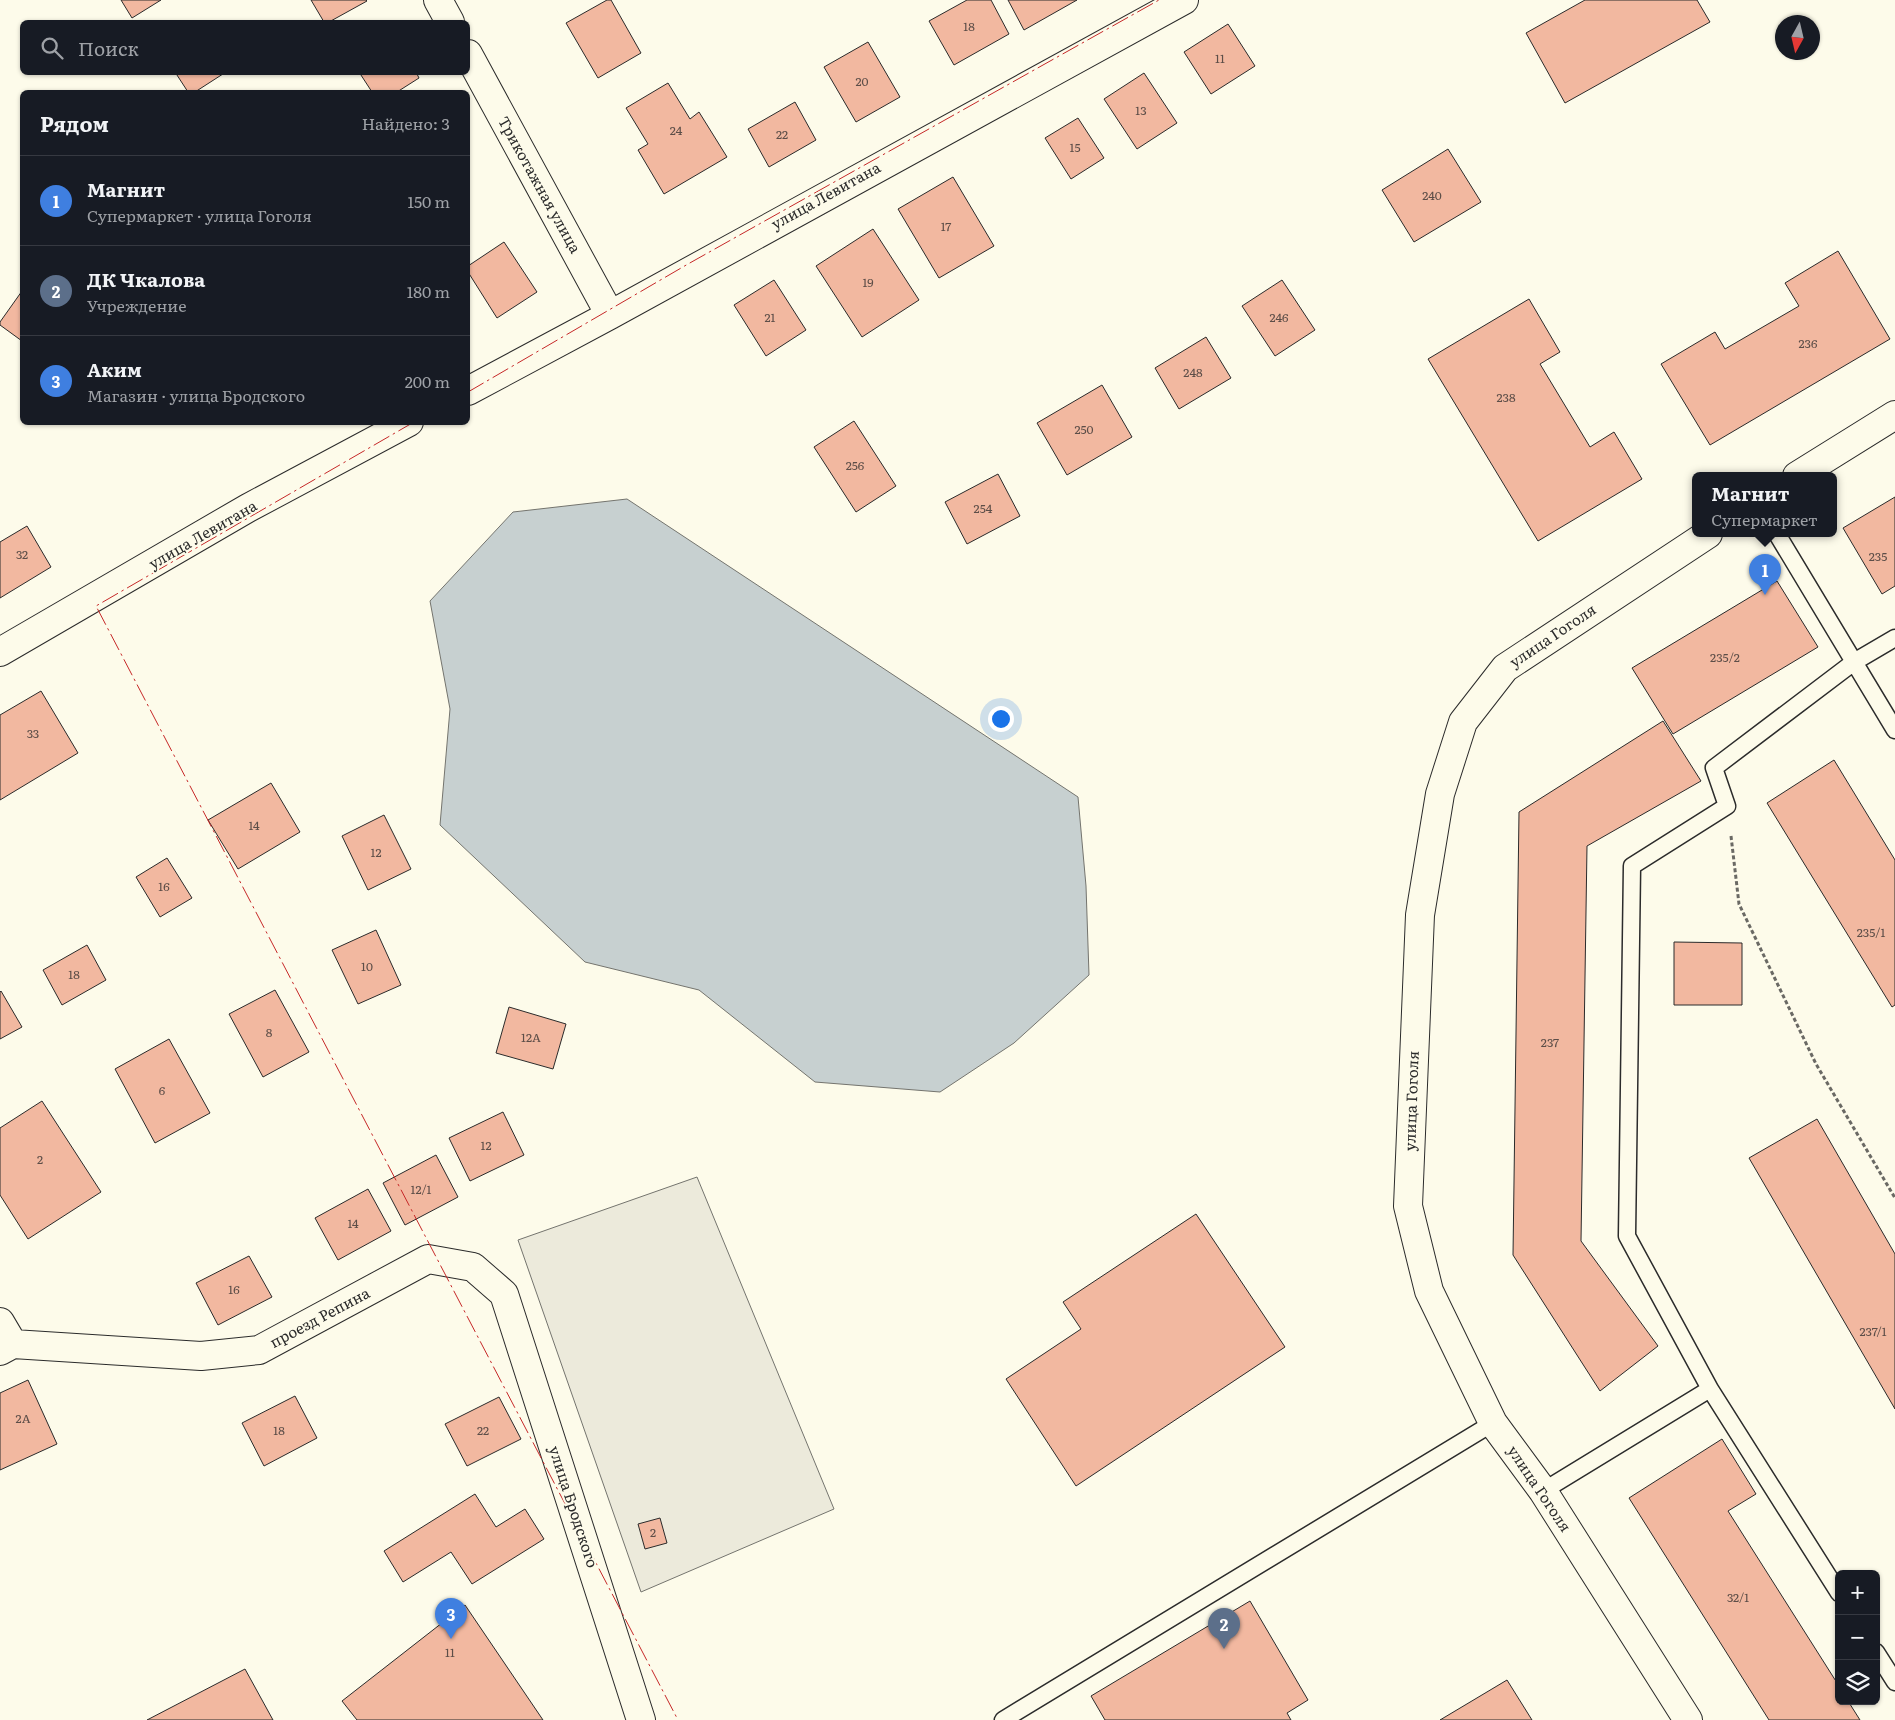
<!DOCTYPE html>
<html lang="ru">
<meta charset="utf-8">
<style>
body{margin:0;font-family:Literata,serif;background:#20242c;color:#f1f3f6}
.controls{position:absolute;right:15px;bottom:15px;display:grid;overflow:hidden;border-radius:8px;box-shadow:0 1px 4px #0004}
.controls button{width:45px;height:45px;display:grid;place-items:center;padding:0;border:0;border-bottom:1px solid #363941;background:#171b24;color:#f1f3f6;font:25px sans-serif}
.compass{position:absolute;left:1775px;top:15px;width:45px;height:45px;border-radius:50%;background:#171b24;box-shadow:0 1px 4px #0004;rotate:188deg}
.you{position:absolute;left:1000px;top:718px;width:18px;height:18px;margin:-12px;border:4px solid #fff;border-radius:50%;background:#1a73e8;box-shadow:0 0 0 8px #1a73e833}
.badge{display:grid;place-items:center;width:32px;height:32px;border-radius:50%;background:#0f766e;color:#fff;font-size:16px;font-weight:700}
.pin{position:absolute;translate:-50% -41px;filter:drop-shadow(0 1px 2px #0008)}
.pin::after{content:'';position:absolute;top:26px;width:18px;height:15px;background:inherit;clip-path:polygon(0 0,100% 0,50% 100%)}
.popup{position:absolute;left:1692px;top:472px;width:145px;height:65px;box-sizing:border-box;display:grid;place-content:center;border-radius:8px;background:#171b24;filter:drop-shadow(0 1px 4px #0005);font-size:16px;white-space:nowrap;color:#9ea1a6}
.popup b{font-size:19px;color:#f1f3f6}
.popup::after{content:'';position:absolute;left:50%;top:100%;margin-left:-10px;border:10px solid transparent;border-top-color:#171b24}
.list{margin:0;padding:0;list-style:none}
h2{display:flex;justify-content:space-between;align-items:center;height:65px;margin:0;padding:0 20px;font-size:21px}
h2 small{font-size:16px;font-weight:400;color:#9ea1a6}
.list li{display:grid;grid-template-columns:32px 1fr auto;gap:15px;align-items:center;box-sizing:border-box;height:90px;padding:0 20px;border-top:1px solid #363941}
.list b{display:block;font-size:19px;white-space:nowrap}
.list p{margin:0;font-size:16px;white-space:nowrap;color:#9ea1a6}
.list em{font-size:16px;font-style:normal;color:#9ea1a6}
.icon{flex:none;width:28px;height:28px;fill:none;stroke:currentColor;stroke-width:2;stroke-linecap:round;stroke-linejoin:round}
.map{position:relative;flex:none;width:1895px;height:1720px;overflow:hidden}
.search{position:absolute;background:#171b24;box-shadow:0 1px 4px #0004;left:20px;top:20px;width:450px;height:55px;display:flex;align-items:center;gap:12px;box-sizing:border-box;padding:0 18px;border-radius:8px;color:#9ea1a6;font-size:19px}
.panel{position:absolute;background:#171b24;box-shadow:0 1px 4px #0004;left:20px;top:90px;width:450px;height:335px;border-radius:8px}
.map>svg:first-child{display:block}
.parking{fill:#eceadb;stroke:#74746e}
.water{fill:#c7d0d0;stroke:#74746e}
.building{fill:#f2b8a0;stroke:#2b2b2b}
.lines{fill:none;stroke-linecap:round;stroke-linejoin:round}
.lane-casing{stroke:#2b2b2b;stroke-width:19}
.street-casing{stroke:#2b2b2b;stroke-width:30}
.secondary-casing{stroke:#2b2b2b;stroke-width:30}
.path{stroke:#6a6964;stroke-width:3;stroke-dasharray:4 2.5;stroke-linecap:butt}
.lane{stroke:#fdfbea;stroke-width:16}
.street{stroke:#fdfbea;stroke-width:28}
.secondary{stroke:#fdfbea;stroke-width:28}
.power{stroke:#c62828;stroke-width:1;stroke-dasharray:18 4 2.5 4;stroke-linecap:butt}
.labels{text-anchor:middle;stroke-width:4;stroke-linejoin:round;paint-order:stroke}
.number-label{font-size:12px;fill:#5d4e48}
.street-label{font-size:15px;fill:#2b2b2b;stroke:#fdfbea}
</style>
<div class="map">
<svg width="1895" height="1720" viewBox="0 0 1895 1720">
<rect width="100%" height="100%" fill="#fdfbea"/>
<path class="parking" d="M697 1177 834 1509 641 1592 518 1240Z"/>
<path class="water" d="M627 499 1078 797 1086 886 1089 975 1014 1043 940 1092 815 1082 699 990 585 962 440 825 450 709 430 601 513 512Z"/>
<path class="building" d="M121 0H161L132 18Z
M311 0H366L367 1 329 22H324Z
M607 0H611L641 53 598 78 566 23Z
M967 0H991L1009 34 954 65 929 21Z
M1008 0H1077L1024 30Z
M1585 0H1697L1710 22 1565 103 1526 33Z
M1228 24 1255 66 1211 94 1184 52Z
M868 42 900 97 856 122 824 67Z
M175 72H226L195 92H188Z
M359 72H416L419 78 397 92H372Z
M1144 73 1177 123 1137 149 1104 99Z
M668 83 690 119 699 112 727 157 664 194 638 150 648 144 626 108Z
M795 102 816 140 769 167 748 129Z
M1078 118 1104 158 1071 179 1045 138Z
M1448 149 1481 202 1414 242 1382 190Z
M953 177 994 246 939 278 898 209Z
M873 229 919 300 862 337 816 266Z
M504 242 537 292 497 318 468 272V266Z
M1838 251 1890 339 1710 445 1661 364 1715 332 1725 349 1799 306 1785 283Z
M774 280 806 330 766 356 734 305Z
M1282 280 1315 330 1275 356 1242 306Z
M22 291V341L0 325V322Z
M1529 299 1560 352 1540 364 1590 447 1614 432 1642 479 1538 541 1428 359Z
M1206 337 1231 378 1179 409 1155 368Z
M1102 385 1132 437 1067 475 1037 423Z
M854 421 896 486 856 512 814 447Z
M998 474 1020 516 967 544 945 502Z
M1895 497V586L1882 594 1843 528Z
M27 526 51 567 0 598V542Z
M1777 581 1818 647 1673 734 1632 668Z
M41 691 78 753 0 800V715Z
M1663 721 1701 781 1587 846 1581 1241 1658 1346 1600 1391 1513 1255 1519 812Z
M1834 760 1895 860V1005L1892 1007 1767 803Z
M271 783 300 832 238 869 208 820Z
M384 815 411 869 368 890 342 836Z
M167 858 192 898 160 917 136 877Z
M376 930 401 985 358 1004 332 950Z
M1674 942 1742 943V1005H1674Z
M87 945 106 980 62 1005 43 970Z
M275 990 309 1052 263 1077 229 1014Z
M1 991 22 1027 0 1039V992Z
M509 1007 566 1024 553 1069 496 1053Z
M169 1039 210 1113 155 1143 115 1069Z
M42 1101 101 1192 28 1239 0 1195V1128Z
M503 1112 524 1155 470 1181 449 1138Z
M1817 1119 1895 1254V1409L1749 1158Z
M436 1155 458 1197 405 1225 383 1183Z
M368 1189 391 1231 338 1260 315 1218Z
M1196 1214 1285 1347 1076 1486 1006 1379 1081 1329 1063 1302Z
M249 1256 272 1297 218 1325 196 1283Z
M28 1380 57 1444 0 1470V1393Z
M295 1396 317 1438 264 1466 242 1423Z
M499 1397 521 1439 467 1466 445 1424Z
M1722 1439 1756 1494 1728 1511 1839 1686V1701H1848L1860 1720H1769L1629 1498Z
M475 1494 496 1527 525 1509 544 1539 472 1584 451 1552 403 1582 384 1551Z
M660 1518 667 1543 645 1549 638 1524Z
M1250 1601 1308 1700 1287 1713 1291 1720H1105L1091 1696Z
M465 1605 543 1720H357L342 1701Z
M245 1669 273 1720H147Z
M1507 1680 1532 1720H1440Z"/>
<g class="lines">
<g class="lane-casing">
<path id="lane" d="M1777 534 1895 730
M1710 1389 1839 1593
M1543 1491 1710 1389 1627 1236 1632 866 1727 806 1714 768 1854 662 1895 638
M1876 1652 1895 1682
M1003 1720 1493 1423"/>
</g>
<g class="street-casing">
<path id="street" d="M438 0 450 22
M468 54 610 315
M468 391 610 315 1184 0
M0 652 248 508 409 422
M0 1322 13 1344
M0 1351 13 1344 201 1356 259 1350 428 1259 473 1267 504 1294 641 1720"/>
</g>
<g class="secondary-casing">
<path id="secondary" d="M1797 476 1895 415
M1688 1720 1543 1491 1493 1423 1429 1291 1408 1206 1420 915 1440 794 1463 722 1505 668 1708 534"/>
</g>
<path class="path" d="M1731 836 1739 904 1816 1064 1895 1198"/>
<use href="#lane" class="lane"/>
<use href="#street" class="street"/>
<use href="#secondary" class="secondary"/>
<path class="power" d="M468 392 688 264 1159 0
M414 422 96 606 678 1720"/>
</g>
<g class="labels">
<g class="number-label">
<text x="969" y="31">18</text>
<text x="1220" y="63">11</text>
<text x="862" y="86">20</text>
<text x="1141" y="115">13</text>
<text x="676" y="135">24</text>
<text x="782" y="139">22</text>
<text x="1075" y="152">15</text>
<text x="1432" y="200">240</text>
<text x="946" y="231">17</text>
<text x="868" y="287">19</text>
<text x="770" y="322">21</text>
<text x="1279" y="322">246</text>
<text x="1808" y="348">236</text>
<text x="1193" y="377">248</text>
<text x="1506" y="402">238</text>
<text x="1084" y="434">250</text>
<text x="855" y="470">256</text>
<text x="983" y="513">254</text>
<text x="22" y="559">32</text>
<text x="1878" y="561">235</text>
<text x="1725" y="662">235/2</text>
<text x="33" y="738">33</text>
<text x="254" y="830">14</text>
<text x="376" y="857">12</text>
<text x="164" y="891">16</text>
<text x="1871" y="937">235/1</text>
<text x="367" y="971">10</text>
<text x="74" y="979">18</text>
<text x="269" y="1037">8</text>
<text x="531" y="1042">12А</text>
<text x="1550" y="1047">237</text>
<text x="162" y="1095">6</text>
<text x="486" y="1150">12</text>
<text x="40" y="1164">2</text>
<text x="421" y="1194">12/1</text>
<text x="353" y="1228">14</text>
<text x="234" y="1294">16</text>
<text x="1873" y="1336">237/1</text>
<text x="23" y="1423">2А</text>
<text x="279" y="1435">18</text>
<text x="483" y="1435">22</text>
<text x="653" y="1537">2</text>
<text x="1738" y="1602">32/1</text>
<text x="450" y="1657">11</text>
</g>
<g class="street-label">
<text transform="translate(539 185) rotate(61)" y="5">Трикотажная улица</text>
<text transform="translate(826 196) rotate(-29)" y="5">улица Левитана</text>
<text transform="translate(203 535) rotate(-30)" y="5">улица Левитана</text>
<text transform="translate(1553 636) rotate(-34)" y="5">улица Гоголя</text>
<text transform="translate(1412 1101) rotate(-88)" y="5">улица Гоголя</text>
<text transform="translate(320 1318) rotate(-28)" y="5">проезд Репина</text>
<text transform="translate(1539 1489) rotate(56)" y="5">улица Гоголя</text>
<text transform="translate(573 1507) rotate(72)" y="5">улица Бродского</text>
</g>
</g>
</svg>
<div class="controls">
<button>+</button>
<button>−</button>
<button><svg class="icon" aria-label="layers" viewBox="0 0 24 24"><path d="M12 4l9 5-9 5-9-5zM3 14l9 5 9-5"/></svg></button>
</div>
<svg class="compass" viewBox="-18 -18 36 36"><path d="M0-13l5 13h-10z" fill="#e53935"/><path d="M0 13l5-13h-10z" fill="#9ea1a6"/></svg>
<div class="you"></div>
<div class="pin badge" style="left:1765px;top:595px;background:#3f7fe0">1</div>
<div class="popup"><b>Магнит</b>Супермаркет</div>
<div class="pin badge" style="left:1224px;top:1649px;background:#5c6f8a">2</div>
<div class="pin badge" style="left:451px;top:1639px;background:#3f7fe0">3</div>
<div class="search"><svg class="icon" aria-label="search" viewBox="0 0 24 24"><circle cx="10" cy="10" r="6"/><path d="M15 15l6 6"/></svg>Поиск</div>
<section class="panel">
<h2>Рядом<small>Найдено: 3</small></h2>
<ul class="list">
<li><span class="badge" style="background:#3f7fe0">1</span><div><b>Магнит</b><p>Супермаркет · улица Гоголя</p></div><em>150 m</em></li>
<li><span class="badge" style="background:#5c6f8a">2</span><div><b>ДК Чкалова</b><p>Учреждение</p></div><em>180 m</em></li>
<li><span class="badge" style="background:#3f7fe0">3</span><div><b>Аким</b><p>Магазин · улица Бродского</p></div><em>200 m</em></li>
</ul>
</section>
</div>
